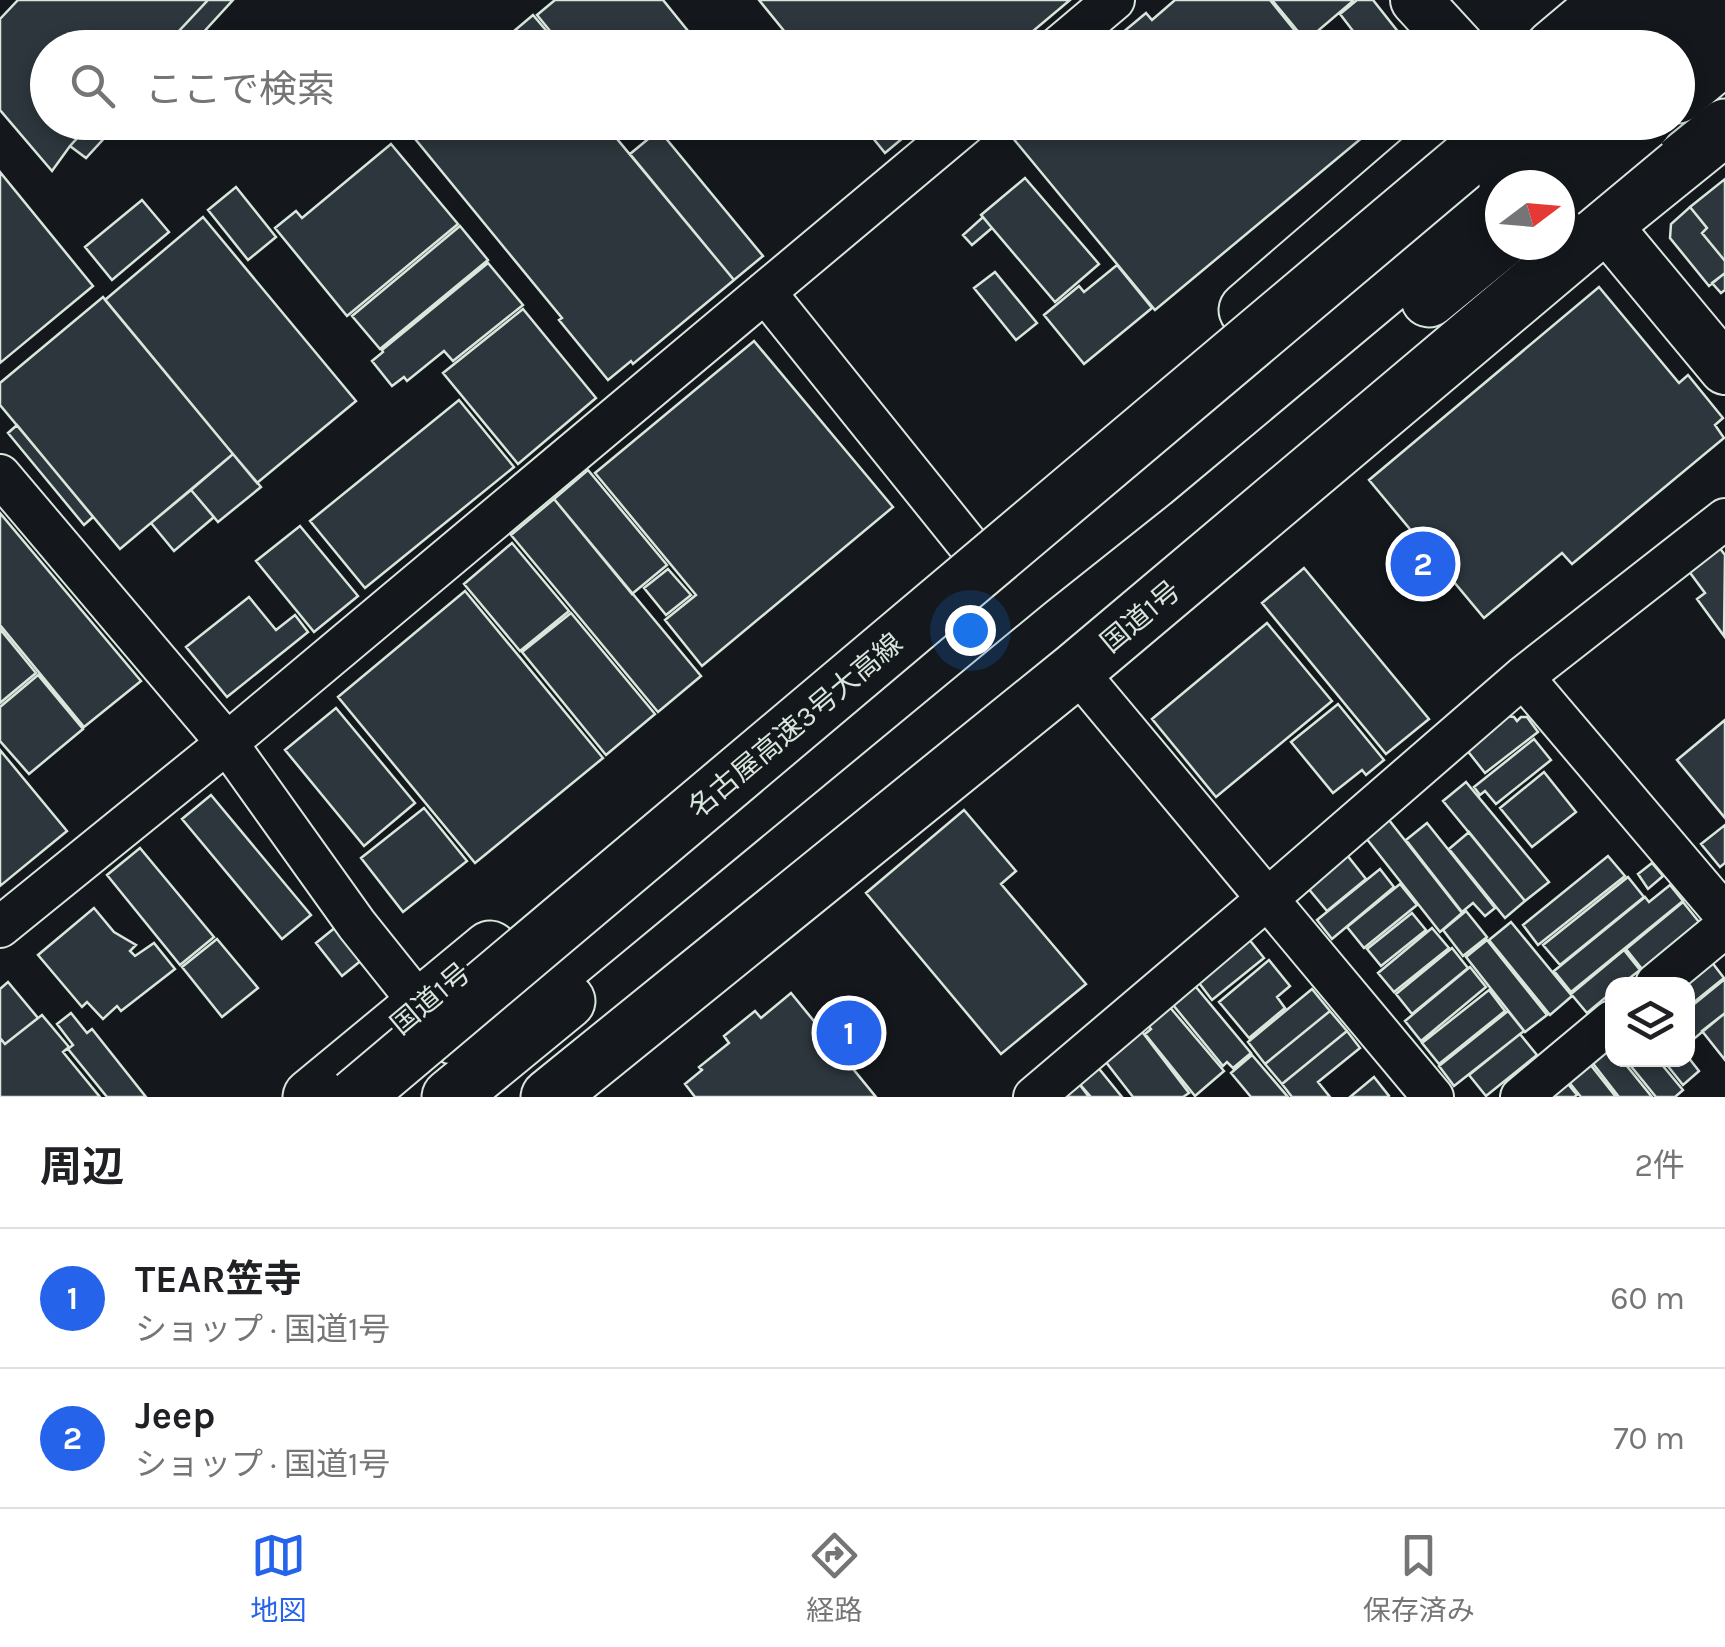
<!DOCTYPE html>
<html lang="ja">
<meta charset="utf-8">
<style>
body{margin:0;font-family:Karla,"Noto Sans JP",sans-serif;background:#f2f2f2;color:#202124}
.controls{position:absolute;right:30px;bottom:30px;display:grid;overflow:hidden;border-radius:20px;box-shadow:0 5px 15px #0003}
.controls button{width:90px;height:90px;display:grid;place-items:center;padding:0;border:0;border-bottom:2px solid #e0e0e0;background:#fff;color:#202124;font:50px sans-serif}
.compass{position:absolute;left:1485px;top:170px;width:90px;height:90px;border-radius:50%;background:#fff;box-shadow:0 5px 15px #0003;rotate:74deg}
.you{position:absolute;left:970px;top:630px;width:35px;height:35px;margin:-25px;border:8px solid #fff;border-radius:50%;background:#1a73e8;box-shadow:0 0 0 15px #1a73e833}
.badge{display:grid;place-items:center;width:65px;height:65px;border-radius:50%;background:#2563eb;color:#fff;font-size:32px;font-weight:700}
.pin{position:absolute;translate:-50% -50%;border:5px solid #fff;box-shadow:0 2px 10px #0006}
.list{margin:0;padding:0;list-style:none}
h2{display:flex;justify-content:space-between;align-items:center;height:130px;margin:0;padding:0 40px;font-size:42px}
h2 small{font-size:32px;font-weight:400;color:#757577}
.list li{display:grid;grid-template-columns:65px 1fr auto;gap:30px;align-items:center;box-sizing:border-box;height:140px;padding:0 40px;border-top:2px solid #e0e0e0}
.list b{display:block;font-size:38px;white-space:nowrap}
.list p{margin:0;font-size:32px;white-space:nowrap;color:#757577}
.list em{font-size:32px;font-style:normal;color:#757577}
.icon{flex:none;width:55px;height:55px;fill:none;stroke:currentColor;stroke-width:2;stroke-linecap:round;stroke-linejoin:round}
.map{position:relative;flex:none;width:1725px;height:1097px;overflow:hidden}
.search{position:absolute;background:#fff;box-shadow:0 5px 15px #0003;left:30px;right:30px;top:30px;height:110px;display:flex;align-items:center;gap:25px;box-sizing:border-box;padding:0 35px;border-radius:55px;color:#757577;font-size:38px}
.sheet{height:410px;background:#fff}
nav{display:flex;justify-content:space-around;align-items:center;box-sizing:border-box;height:140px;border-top:2px solid #e0e0e0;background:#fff;font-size:28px;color:#757577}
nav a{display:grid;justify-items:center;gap:5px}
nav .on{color:#2563eb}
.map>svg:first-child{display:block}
.building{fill:#2c363c;stroke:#d8e6dc;stroke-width:2.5}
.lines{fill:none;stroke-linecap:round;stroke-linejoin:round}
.minor-casing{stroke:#d8e6dc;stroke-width:44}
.tertiary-casing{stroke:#d8e6dc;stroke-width:54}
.trunk-casing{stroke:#d8e6dc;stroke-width:59}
.motorway-casing{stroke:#d8e6dc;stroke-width:59}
.minor{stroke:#14181c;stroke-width:40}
.tertiary{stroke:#14181c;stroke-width:50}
.trunk{stroke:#14181c;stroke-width:55}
.motorway{stroke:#14181c;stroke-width:55}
.motorway-bridge-casing{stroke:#d8e6dc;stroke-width:59;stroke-linecap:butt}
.motorway-bridge{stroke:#14181c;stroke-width:55}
.labels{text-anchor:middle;stroke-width:8;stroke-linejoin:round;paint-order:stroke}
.street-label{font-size:28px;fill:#d8e6dc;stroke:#14181c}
</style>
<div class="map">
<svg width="1725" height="1097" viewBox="0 0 1725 1097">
<rect width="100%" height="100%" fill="#14181c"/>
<path class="building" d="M18 0H208L163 48H48V122H92L70 146 52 171 0 110V19Z
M208 0H233L189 48H163Z
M555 0H663L701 47 564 48 537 15Z
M759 0H1070L1013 48H798Z
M1175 0H1270L1309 48H1104L1146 13 1152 20Z
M1272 0H1352L1353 1 1306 41Z
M1357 0H1373L1411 48H1366L1340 14Z
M533 15 561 48H494Z
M1330 37 1340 48H1318Z
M92 122H119L86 158 70 146Z
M614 122 608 128 734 280 633 364 631 361 608 380 559 320 562 318 402 123Z
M860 122H922L885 153Z
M1029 122H1372L1375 127 1155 310 1012 137Z
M659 130 763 256 734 280 630 154Z
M391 144 458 224 347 316 275 228 296 211 302 218Z
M0 172 93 286 0 363Z
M1025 178 1099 264 1055 302 981 215Z
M1725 179V261L1702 233 1707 228 1690 207Z
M236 187 276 237 248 260 208 210Z
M142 200 169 232 112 280 85 247Z
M1690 207 1707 228 1702 233 1725 261V273L1709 286 1670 238 1671 224Z
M203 217 356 401 257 483 105 300Z
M983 217 992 228 972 245 963 235Z
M460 226 488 260 380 349 352 316Z
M488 263 523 305 453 361 444 351 407 381 404 377 392 386 372 361 383 352 382 350Z
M1117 265 1152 308 1084 364 1044 315 1079 286 1084 292Z
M995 272 1037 323 1016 340 974 288Z
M1725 273V290L1721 293 1712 283Z
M1599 287 1679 383 1688 375 1723 418 1715 425 1724 438 1572 564 1562 553 1484 618 1369 480Z
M103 297 233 454 120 549 0 405V383Z
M523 309 596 398 518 464 443 373Z
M754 341 893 507 702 666 665 620 696 595 595 473Z
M459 400 514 467 365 588 310 521Z
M17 425 93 517 84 525 8 433Z
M233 454 261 487 218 522 191 490Z
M588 470 667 565 632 594 554 499Z
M191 490 214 517 174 551 151 523Z
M554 499 701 676 658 712 511 535Z
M0 513 141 681 84 727 0 625Z
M300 526 358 596 314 632 256 561Z
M512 543 569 611 520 651 464 584Z
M1719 547 1725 555 1724 636 1697 599 1705 593 1688 570Z
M1304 568 1429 719 1386 754 1262 603Z
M668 569 691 595 666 615 644 588Z
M465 591 603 758 475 863 338 697Z
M249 597 276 630 295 615 308 632 227 697 186 647Z
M571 613 655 714 606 755 522 652Z
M1267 623 1332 701 1216 797 1152 719Z
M0 629 36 673 0 703Z
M38 675 83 729 29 774 0 741V707Z
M1338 704 1384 760 1366 775 1362 770 1333 793 1291 742Z
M336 708 415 803 364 846 285 750Z
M1506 716 1514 717 1517 721 1521 717H1527L1538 732 1485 773 1466 749Z
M1725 720V818L1677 760Z
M1534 739 1551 760 1496 804 1485 791 1480 795 1474 787Z
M0 750 67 831 0 886Z
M1544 772 1576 812 1532 847 1500 808Z
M1466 782 1549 882 1525 901 1443 801Z
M211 795 311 915 282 939 182 819Z
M424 808 467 861 403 912 361 858Z
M964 810 1016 871 1001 884 1086 984 1001 1054 866 893Z
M1389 820 1462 913 1440 932 1366 838Z
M1427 823 1495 908 1485 916 1473 903 1462 912 1406 840Z
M1725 825V863L1720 867 1701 844Z
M1469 832 1525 901 1505 918 1449 849Z
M140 848 214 937 180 965 107 875Z
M1347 855 1366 879 1327 911 1307 887Z
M1608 856 1625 876 1538 945 1523 925Z
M1652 863 1663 876 1648 889 1638 874Z
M1380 869 1394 887 1332 939 1317 920Z
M1628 877 1644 897 1560 965 1543 945Z
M1400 884 1417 905 1364 948 1347 927Z
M1670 885 1683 901 1571 992 1554 971 1645 897 1649 902Z
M1683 902 1699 922 1642 969 1626 949Z
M94 908 114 932 136 945 130 951 135 956 154 943 175 969 121 1011 117 1006 103 1019 87 1002 82 1007 38 955Z
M1466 911 1487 937 1463 956 1443 930Z
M1412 913 1426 930 1381 966 1367 949Z
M342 922 368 955 342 976 316 943Z
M1511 922 1572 996 1550 1015 1489 940Z
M1432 928 1449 948 1394 992 1378 973Z
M1248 938 1264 958 1212 1000 1196 979Z
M217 939 258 988 222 1017 182 967Z
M1487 940 1547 1015 1525 1032 1466 957Z
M1452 948 1468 968 1412 1014 1396 994Z
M1624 950 1640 970 1622 984H1612V992L1587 1013 1571 994Z
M1704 952 1724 978 1688 1007V984H1664Z
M1269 960 1290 986 1277 997 1285 1008 1249 1038 1219 1002Z
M1470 967 1486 987 1421 1041 1405 1021Z
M1725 979V1013L1689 1043 1688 1009Z
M1191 981 1251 1053 1233 1068 1227 1062 1223 1066 1169 1000Z
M8 982 38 1018 5 1044 0 1038V989Z
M1312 989 1330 1011 1265 1064 1248 1042Z
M1489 990 1505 1011 1439 1064 1422 1043Z
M791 993 876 1097H695L685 1084 702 1070 699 1067 729 1043 724 1036 755 1011 761 1018Z
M1168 1005 1224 1071 1195 1096 1145 1034 1151 1029 1146 1023Z
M1330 1011 1347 1031 1282 1084 1265 1064Z
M1508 1011 1524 1031 1454 1086 1439 1066Z
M71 1013 87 1033 92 1029 146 1097H107L68 1049 73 1045 57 1024Z
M1725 1013V1060L1702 1031Z
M42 1015 69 1047 63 1052 100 1097H0V1038L5 1044Z
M1140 1029 1189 1093 1183 1097H1133L1102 1057Z
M1347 1031 1360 1048 1318 1082 1330 1097H1292L1282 1084Z
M1520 1034 1537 1055 1486 1096 1469 1075Z
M1604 1036 1612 1047V1060H1622L1652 1097H1619L1584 1052Z
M1582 1054 1616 1097H1581L1560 1071Z
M1252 1055 1288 1097H1251L1231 1073Z
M1688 1057 1699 1071 1683 1085 1663 1060H1688Z
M1626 1060H1658L1683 1090 1675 1097H1656Z
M1096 1065 1122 1097H1091L1077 1081Z
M1559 1073 1577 1095 1574 1097H1527Z
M1374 1077 1389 1096 1388 1097H1350Z
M1077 1081 1089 1097H1057Z"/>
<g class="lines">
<g class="minor-casing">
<path id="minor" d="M1057 48 1114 0
M765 292 970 547
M0 475 227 743 357 925 421 1005
M1076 670 1433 1097
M1523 677 1725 915
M0 927 227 743 968 122
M1656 984 1725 927
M1034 1097 1266 900 1523 677 1725 519
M1521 1097 1612 1021"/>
</g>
<g class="tertiary-casing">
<path id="tertiary" d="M1416 0 1460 48
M1578 192 1725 369"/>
</g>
<g class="trunk-casing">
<path id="trunk" d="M1553 48 1610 0
M1247 310 1465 122
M311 1097 490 949
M549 1097 1076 670 1604 225 1725 127"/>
</g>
<g class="motorway-casing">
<path id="motorway" d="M1602 48 1659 0
M1670 48 1725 1
M1678 95 1725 56
M1429 299 1500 241
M453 1036 488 1017 566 962 1026 582 1153 481 1500 191
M450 1097 567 1001"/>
</g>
<use href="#minor" class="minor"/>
<use href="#tertiary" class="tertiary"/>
<use href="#trunk" class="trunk"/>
<use href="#motorway" class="motorway"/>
<g class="motorway-bridge-casing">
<path id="motorway-bridge" d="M1507 185 1581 122
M1560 192 1644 122
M355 1097 1511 122"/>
</g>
<use href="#motorway-bridge" class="motorway-bridge"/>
</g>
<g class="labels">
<g class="street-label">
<text transform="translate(1140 616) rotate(-40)" y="10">国道1号</text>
<text transform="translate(795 725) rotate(-40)" y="10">名古屋高速3号大高線</text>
<text transform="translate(430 998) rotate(-40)" y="10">国道1号</text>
</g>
</g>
</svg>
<div class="controls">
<button><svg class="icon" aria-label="layers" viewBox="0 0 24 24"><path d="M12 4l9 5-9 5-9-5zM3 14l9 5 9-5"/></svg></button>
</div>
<svg class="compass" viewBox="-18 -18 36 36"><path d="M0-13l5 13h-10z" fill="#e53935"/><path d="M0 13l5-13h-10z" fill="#757577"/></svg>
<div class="you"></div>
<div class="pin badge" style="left:849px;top:1033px">1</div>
<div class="pin badge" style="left:1423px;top:564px">2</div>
<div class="search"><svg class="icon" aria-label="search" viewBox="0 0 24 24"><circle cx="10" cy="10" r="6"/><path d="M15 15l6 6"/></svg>ここで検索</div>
</div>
<section class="sheet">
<h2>周辺<small>2件</small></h2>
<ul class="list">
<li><span class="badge">1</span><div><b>TEAR笠寺</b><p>ショップ · 国道1号</p></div><em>60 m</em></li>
<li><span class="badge">2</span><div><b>Jeep</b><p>ショップ · 国道1号</p></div><em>70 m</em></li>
</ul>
</section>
<nav>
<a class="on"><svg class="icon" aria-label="map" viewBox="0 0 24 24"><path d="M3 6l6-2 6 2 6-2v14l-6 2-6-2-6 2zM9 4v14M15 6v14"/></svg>地図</a>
<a><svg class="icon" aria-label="directions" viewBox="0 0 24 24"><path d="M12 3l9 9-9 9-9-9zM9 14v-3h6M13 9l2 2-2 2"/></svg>経路</a>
<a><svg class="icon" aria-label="saved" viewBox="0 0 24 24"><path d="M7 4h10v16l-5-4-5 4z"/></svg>保存済み</a>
</nav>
